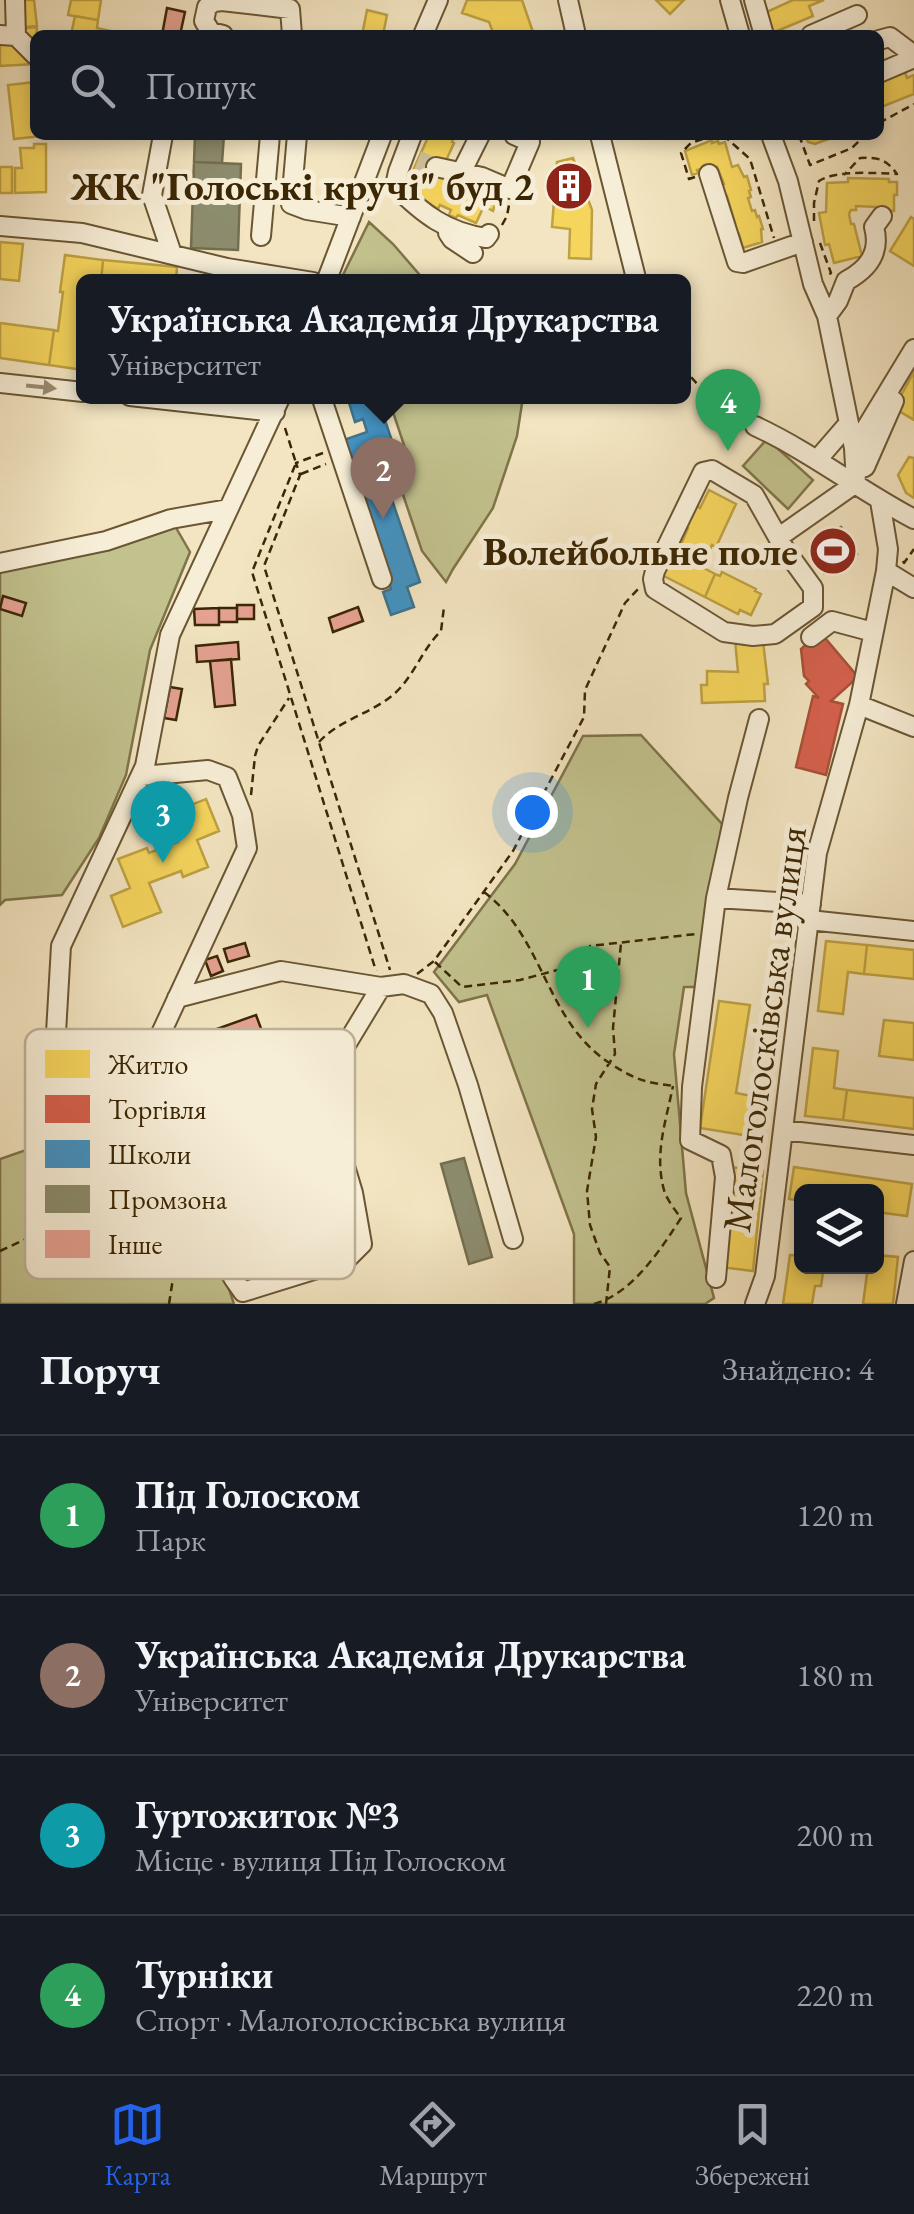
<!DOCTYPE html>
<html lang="uk">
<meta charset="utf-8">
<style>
body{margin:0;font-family:"EB Garamond",serif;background:#242831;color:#f1f3f6}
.controls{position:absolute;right:30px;bottom:30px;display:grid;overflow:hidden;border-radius:15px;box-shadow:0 5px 15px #0003}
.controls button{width:90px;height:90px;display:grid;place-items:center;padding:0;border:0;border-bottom:2px solid #363941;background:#171b24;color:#f1f3f6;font:50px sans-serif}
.you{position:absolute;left:532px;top:812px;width:35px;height:35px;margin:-25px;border:8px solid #fff;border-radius:50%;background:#1a73e8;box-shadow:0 0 0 15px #1a73e833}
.badge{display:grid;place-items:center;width:65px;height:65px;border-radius:50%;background:#2563eb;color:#fff;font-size:32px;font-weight:700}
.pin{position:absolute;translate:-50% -82px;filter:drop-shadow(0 2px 5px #0008)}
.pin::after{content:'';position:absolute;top:52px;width:35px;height:30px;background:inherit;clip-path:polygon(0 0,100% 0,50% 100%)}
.popup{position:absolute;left:76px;top:274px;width:615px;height:130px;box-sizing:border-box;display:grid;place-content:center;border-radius:15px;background:#171b24;filter:drop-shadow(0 2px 8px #0005);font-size:32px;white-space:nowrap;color:#9ea1a6}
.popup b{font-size:38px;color:#f1f3f6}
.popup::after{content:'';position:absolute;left:50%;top:100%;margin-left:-20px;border:20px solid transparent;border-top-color:#171b24}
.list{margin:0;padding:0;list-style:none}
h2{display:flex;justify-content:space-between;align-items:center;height:130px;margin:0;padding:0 40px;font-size:42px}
h2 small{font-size:32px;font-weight:400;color:#9ea1a6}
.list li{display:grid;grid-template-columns:65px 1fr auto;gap:30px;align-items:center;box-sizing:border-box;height:160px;padding:0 40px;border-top:2px solid #363941}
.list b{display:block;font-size:38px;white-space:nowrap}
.list p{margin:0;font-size:32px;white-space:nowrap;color:#9ea1a6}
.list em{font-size:32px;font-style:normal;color:#9ea1a6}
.icon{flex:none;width:55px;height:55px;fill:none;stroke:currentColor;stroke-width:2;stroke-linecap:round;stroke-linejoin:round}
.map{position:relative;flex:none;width:914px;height:1304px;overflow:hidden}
.search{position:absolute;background:#171b24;box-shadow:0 5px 15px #0003;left:30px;right:30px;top:30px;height:110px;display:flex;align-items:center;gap:25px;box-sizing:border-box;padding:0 35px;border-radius:15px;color:#9ea1a6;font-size:38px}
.sheet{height:770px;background:#171b24}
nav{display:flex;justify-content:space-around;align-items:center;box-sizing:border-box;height:140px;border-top:2px solid #363941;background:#171b24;font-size:28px;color:#9ea1a6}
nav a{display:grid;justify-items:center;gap:5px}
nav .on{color:#2563eb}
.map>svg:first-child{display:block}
.green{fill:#c2c28e;stroke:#7f7449;stroke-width:2.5}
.homes{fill:#f6d55c;stroke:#bea142;stroke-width:2.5}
.shops{fill:#d6604d;stroke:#a84f37;stroke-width:2.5}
.schools{fill:#4393c3;stroke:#41738a;stroke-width:2.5}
.industry{fill:#8c8c6e;stroke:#746e4e;stroke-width:2.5}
.building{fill:#e5a192;stroke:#3c2704;stroke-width:2.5}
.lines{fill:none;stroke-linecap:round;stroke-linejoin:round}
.minor-tunnel{stroke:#cebf9b;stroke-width:18;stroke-dasharray:18 9;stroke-linecap:butt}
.minor-casing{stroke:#6a5633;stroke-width:22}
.path{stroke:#3c2704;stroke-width:2.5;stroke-dasharray:8 5;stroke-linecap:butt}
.minor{stroke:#f7eed7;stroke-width:18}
.oneway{fill:#9a8a6e}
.labels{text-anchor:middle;stroke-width:10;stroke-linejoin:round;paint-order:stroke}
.poi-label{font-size:40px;font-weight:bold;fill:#3c2704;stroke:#f7eed7;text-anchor:end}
.street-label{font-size:40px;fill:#3c2704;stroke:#f7eed7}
.key{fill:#f7eed7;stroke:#bfb298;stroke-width:2.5}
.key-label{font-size:28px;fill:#3c2704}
</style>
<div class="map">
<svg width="914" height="1304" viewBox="0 0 914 1304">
<rect width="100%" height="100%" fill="#f3e5c1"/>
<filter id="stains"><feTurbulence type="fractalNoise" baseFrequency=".002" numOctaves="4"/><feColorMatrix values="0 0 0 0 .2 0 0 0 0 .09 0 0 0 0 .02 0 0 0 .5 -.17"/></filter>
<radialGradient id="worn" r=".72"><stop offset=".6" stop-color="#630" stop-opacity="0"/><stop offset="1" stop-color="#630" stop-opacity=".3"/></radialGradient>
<path class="green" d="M369 222 393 244 425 281H340Z
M388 397H523L517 436 493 508 453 569 446 582 422 551 393 465 405 448Z
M767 439 813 480 788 509 743 466Z
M171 519 190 552 150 650 126 775 99 838 62 895 5 900 0 905V562Z
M841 527 857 554 824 573 810 547Z
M641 735 722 824 697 987H684L674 1054 686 1193 714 1298 705 1304H574V1234L487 995 459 1002 434 972 515 864 583 736Z
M26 1150 55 1215 184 1178 221 1265 234 1304H0V1159Z"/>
<path class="homes" d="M9 0H34L37 26 13 28Z
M71 0H101L98 20 68 15Z
M467 0H522L534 35H494L489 22 462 13Z
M656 0H684L670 14Z
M793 0H824L809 6 813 16 770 34 762 14Z
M367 10 387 15 383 35H362Z
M75 16 98 20 97 28 128 35H71Z
M37 27 35 64 0 66V37L13 29Z
M904 69 907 78 914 75V94L879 108V79Z
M35 82V135H50L14 139 8 85Z
M429 135H455L452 142 454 143 444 165 434 172 477 192 478 188 497 197 493 211 484 206 476 223 458 215 456 218 449 215 451 210 440 205 438 209 421 198 413 199 422 181 411 175Z
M805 135H839L815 144 808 142Z
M712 140V143L718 141 719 144 725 142 732 167 738 165 744 177 747 176 751 190 749 191 751 197 748 198 752 211 755 210 757 217 759 216 763 229H761L762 242 743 248 739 234 736 235 733 224 735 223 727 196 724 197 721 185 724 184 717 167 697 170 698 173 692 175 685 151Z
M34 144H46V192L15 193V168H22L20 148H34Z
M573 158 592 210 591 259 569 258 570 229 552 227 557 162Z
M0 167H12V193H0Z
M848 178 889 179V182H897V195H894V211L877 210V207L856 206V210H851L849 214 851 224H854L862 256 834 263 829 244 825 245 819 213 826 212 827 183 848 182Z
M911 217 914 219V266L890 251Z
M0 242 23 244 19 281 0 279Z
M65 255 103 260 101 282H83V370L49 365 54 330 58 331 63 292H60Z
M103 260 177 267 176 282H101Z
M483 277 555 279V282H486Z
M619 277 621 282H570V279Z
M0 323 54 330 49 365 0 358Z
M914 372V420L894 408Z
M909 457 914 458V498L906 493 898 475Z
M709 490 736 504 716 547 712 545 702 567 715 574 705 597 662 575 678 540 682 542 688 528 685 526 696 505 700 508Z
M722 572 756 589 755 591 761 594 751 615 740 610 738 614 705 597 715 574 720 576Z
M735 640 763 641 768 684H764L765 701 702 703 701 685H707V671L738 672Z
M206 799 219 831 197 840 208 867 183 877 181 871 149 883 161 912 123 927 111 896 130 888 118 859 147 848 149 853 178 842 168 814Z
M826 941 867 945 864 974 848 972 843 1014 818 1011Z
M867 945 914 950V979L864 974Z
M719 1001 750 1005 736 1093 762 1098 756 1137 700 1128Z
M884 1020 914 1023V1060L879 1056Z
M813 1048 838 1051 834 1088 847 1090 843 1120 805 1116Z
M847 1090 914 1098V1129L843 1120Z
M255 1105 263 1128 308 1111 318 1136 258 1159 250 1137 209 1153 199 1126Z
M105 1131 113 1153 158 1136 167 1162 108 1184 100 1162 59 1178 49 1152Z
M730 1167 763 1171 753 1271 720 1267Z
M794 1167 912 1184 907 1216 876 1212V1192H802V1201L789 1199Z
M280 1216 289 1239 333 1222 343 1247 284 1269 276 1248 234 1263 225 1237Z
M790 1255 802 1256V1266H824L821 1286H815L812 1304H783Z
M876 1255 898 1257 893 1304H863L868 1266H876Z"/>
<path class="shops" d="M820 632 858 677 831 701 843 704 826 775 796 767 813 696 819 698 806 684 809 681 804 676 801 649Z"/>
<path class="schools" d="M347 396H377L395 450 377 456 420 582 407 587 414 607 391 615 383 592 391 589 341 441 367 432 363 419 355 422Z"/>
<path class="industry" d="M195 135H224L222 163 194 162Z
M194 162 241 164 238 250 191 248Z
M464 1158 492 1257 469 1264 441 1164Z"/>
<path class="building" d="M167 8 185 12 180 35H162Z
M3 596 26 603 22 616 0 609Z
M237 605H254V619H237Z
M358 607 363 621 333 632 329 618Z
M219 608V625H195L194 609Z
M219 608H237V622H219Z
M238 642 239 659 197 662 196 646Z
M231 659 235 705 215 707 210 661Z
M170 687 182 689 176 720 164 718Z
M245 943 249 956 228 962 224 949Z
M217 956 223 971 211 976 205 960Z
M256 1015 279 1077 237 1093 214 1030Z
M107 1085 122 1124 99 1133 84 1094Z"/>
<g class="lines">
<path class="minor-tunnel" d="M418 160 436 167"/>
<g class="minor-casing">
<path id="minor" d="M15 0 16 36
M568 0 576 35
M730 0 740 35
M754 0 764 35
M0 35 16 36 35 55
M223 35 211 32 204 21 207 7 214 2 222 1 290 9 292 35
M423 35 438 0
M811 35 857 15
M879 40 890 37 914 55
M879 73 914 58
M163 135 152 195 172 254
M297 135 291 204 307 210 351 217
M412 135 398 172 395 186C423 214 446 232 486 238L489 234
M600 135 637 282
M771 135 788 181 813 284 827 316 854 448
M436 167 482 177 510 189 530 142 514 135
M461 173 480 135
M709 174 737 262 743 263 803 242
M0 226 82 233 227 268 313 282
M448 233 452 239 473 253
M261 236 270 135
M326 282 382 135
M827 316 838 301 846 281C868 269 881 253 874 227L882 216
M0 383 83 392
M130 396 275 412
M321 396 382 579
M755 426C811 452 859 490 914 519
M817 460 849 423
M712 470 754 495 784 548 813 588V607L775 634 753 636 724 632 655 589 653 579 655 571 703 472Z
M855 471 865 467 894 401
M779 537 856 483 854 448 914 349
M0 563 106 541 171 519 228 509
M886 571 914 588
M811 637 832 621 873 632
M859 705 914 727
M716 898 738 798 759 719
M809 920 914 931
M177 998 281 971 381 987 404 984 431 994 443 1013 468 1085 513 1239
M156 1044 194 1153 195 1168 67 1210 44 1147 53 1085 61 946 145 766 170 635 281 396
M53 1085 156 1044 247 848 242 815 227 777 208 770 142 776
M783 1130 914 1145
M195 1168C204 1212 215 1256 243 1292L346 1260 362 1244 353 1193
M276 1169 285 1196 301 1211 353 1193 321 1086 381 987
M716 1278 725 1177 721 1155 690 1140 692 1087 716 898 811 904
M755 1304 765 1276 817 853 859 705 886 571 888 549 880 501
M906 1304 914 1261"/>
</g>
<path class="path" d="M879 123 914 104
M723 135 750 159 774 238
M799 135 810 165 852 148 865 135
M695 177 689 179 681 153 691 143 715 135
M814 221V203L819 181C836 170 875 173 897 174 886 159 878 157 860 158L844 175
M502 225 507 216 509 205
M820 243 831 273 827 276
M683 367C699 389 718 403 741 417
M285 428 296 463 252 572 376 971
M323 453 296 463 300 475 264 566 390 970
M301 474 326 464
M903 561 904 563 914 549
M319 742C339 720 370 714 393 695 414 677 422 649 441 631L444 607
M251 795 255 756 258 746 289 698
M484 892C545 938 545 1022 611 1064 636 1080 646 1083 675 1086
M435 962 462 987 520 980 572 966 590 946 696 934
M417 974 434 961 513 851 584 717 585 690 625 603 639 588
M42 1231 56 1222
M0 1251 39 1233 77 1227 116 1217 149 1215 191 1234
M169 1304 174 1272 195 1225
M594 1304C632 1294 661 1249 681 1218 675 1210 667 1200 664 1190 654 1154 666 1121 673 1086
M606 1304 610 1267 600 1253 590 1225 587 1191 596 1137 592 1109 596 1084 615 1054 613 1028 621 943"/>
<use href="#minor" class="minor"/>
</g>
<defs><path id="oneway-solid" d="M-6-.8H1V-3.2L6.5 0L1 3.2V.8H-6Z" transform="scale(2.5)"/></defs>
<use class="oneway" href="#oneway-solid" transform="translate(41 387) rotate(6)"/>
<defs>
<g id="building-disc" transform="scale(2.5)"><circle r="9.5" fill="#8f2418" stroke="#f7eed7"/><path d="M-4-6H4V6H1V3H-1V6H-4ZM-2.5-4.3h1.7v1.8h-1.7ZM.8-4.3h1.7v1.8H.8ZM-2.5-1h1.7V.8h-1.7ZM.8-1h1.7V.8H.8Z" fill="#fff"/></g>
<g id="stadium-disc" transform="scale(2.5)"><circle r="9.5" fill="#8f2418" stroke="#f7eed7"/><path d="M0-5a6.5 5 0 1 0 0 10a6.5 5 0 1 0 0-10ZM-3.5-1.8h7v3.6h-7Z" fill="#fff"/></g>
</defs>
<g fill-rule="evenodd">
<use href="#building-disc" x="569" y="186"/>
<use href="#stadium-disc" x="833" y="551"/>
</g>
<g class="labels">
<g class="poi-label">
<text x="534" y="200">ЖК "Голоські кручі" буд 2</text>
<text x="798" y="565">Волейбольне поле</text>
</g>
<g class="street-label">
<text transform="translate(764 1029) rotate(-82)" y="14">Малоголосківська вулиця</text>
</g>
</g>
<rect x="25" y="1029" width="330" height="250" rx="15" class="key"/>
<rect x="45" y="1050" width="45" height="28" fill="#f6d55c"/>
<rect x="45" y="1095" width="45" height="28" fill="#d6604d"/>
<rect x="45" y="1140" width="45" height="28" fill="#4393c3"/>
<rect x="45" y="1185" width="45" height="28" fill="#8c8c6e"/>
<rect x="45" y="1230" width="45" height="28" fill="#e5a192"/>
<g class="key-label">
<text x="108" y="1074">Житло</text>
<text x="108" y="1119">Торгівля</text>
<text x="108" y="1164">Школи</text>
<text x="108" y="1209">Промзона</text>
<text x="108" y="1254">Інше</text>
</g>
<rect width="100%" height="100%" filter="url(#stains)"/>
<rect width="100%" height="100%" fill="url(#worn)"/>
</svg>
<div class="controls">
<button><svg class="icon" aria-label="layers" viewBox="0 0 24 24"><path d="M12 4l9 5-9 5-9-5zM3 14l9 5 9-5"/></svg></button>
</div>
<div class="you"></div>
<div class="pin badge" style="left:588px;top:1028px;background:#2e9e5b">1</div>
<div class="pin badge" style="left:383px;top:519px;background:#8d6e63">2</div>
<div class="popup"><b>Українська Академія Друкарства</b>Університет</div>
<div class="pin badge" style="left:163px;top:863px;background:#0f9aa8">3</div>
<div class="pin badge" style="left:728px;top:451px;background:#2e9e5b">4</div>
<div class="search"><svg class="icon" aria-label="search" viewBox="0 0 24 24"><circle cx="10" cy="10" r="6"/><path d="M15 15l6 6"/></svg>Пошук</div>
</div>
<section class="sheet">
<h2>Поруч<small>Знайдено: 4</small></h2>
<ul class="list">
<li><span class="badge" style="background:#2e9e5b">1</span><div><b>Під Голоском</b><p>Парк</p></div><em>120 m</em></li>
<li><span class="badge" style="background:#8d6e63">2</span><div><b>Українська Академія Друкарства</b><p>Університет</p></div><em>180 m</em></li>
<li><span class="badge" style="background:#0f9aa8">3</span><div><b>Гуртожиток №3</b><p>Місце · вулиця Під Голоском</p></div><em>200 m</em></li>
<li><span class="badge" style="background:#2e9e5b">4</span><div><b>Турніки</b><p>Спорт · Малоголосківська вулиця</p></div><em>220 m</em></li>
</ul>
</section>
<nav>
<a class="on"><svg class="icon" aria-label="map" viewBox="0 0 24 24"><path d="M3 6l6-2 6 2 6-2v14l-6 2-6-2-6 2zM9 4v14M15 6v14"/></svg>Карта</a>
<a><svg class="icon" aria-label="directions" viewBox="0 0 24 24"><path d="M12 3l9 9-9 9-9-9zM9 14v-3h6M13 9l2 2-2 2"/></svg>Маршрут</a>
<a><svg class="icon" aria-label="saved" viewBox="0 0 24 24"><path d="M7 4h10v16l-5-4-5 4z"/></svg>Збережені</a>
</nav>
